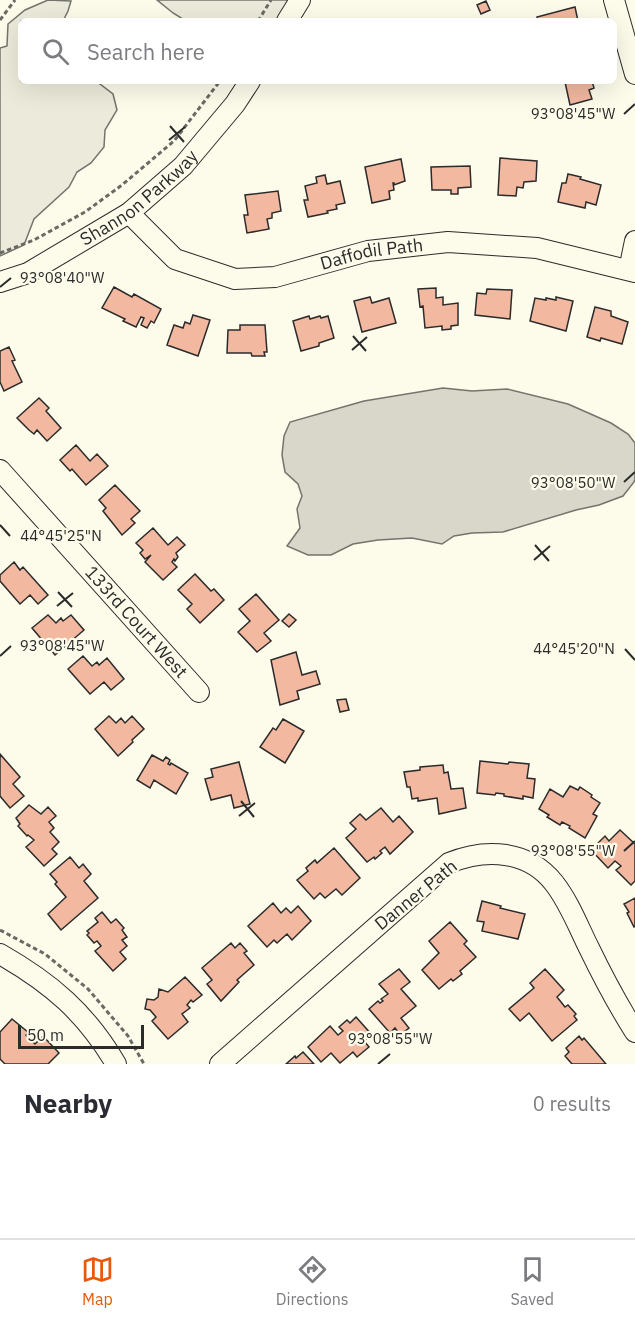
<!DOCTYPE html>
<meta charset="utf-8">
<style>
body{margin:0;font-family:"IBM Plex Sans",sans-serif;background:#f7f7f7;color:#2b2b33}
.scale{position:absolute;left:18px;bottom:15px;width:126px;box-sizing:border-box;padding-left:6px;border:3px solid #2b2b2b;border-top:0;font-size:16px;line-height:21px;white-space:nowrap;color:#2b2b2b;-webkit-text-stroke:4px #fdfbea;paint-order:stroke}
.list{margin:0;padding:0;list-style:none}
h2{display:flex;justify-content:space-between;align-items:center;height:78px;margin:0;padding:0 24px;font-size:26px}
h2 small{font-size:20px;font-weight:400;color:#7c7c81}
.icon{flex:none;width:33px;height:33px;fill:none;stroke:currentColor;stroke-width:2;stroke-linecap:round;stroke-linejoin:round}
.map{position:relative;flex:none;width:635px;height:1064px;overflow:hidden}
.search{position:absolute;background:#fff;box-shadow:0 6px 24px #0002;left:18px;right:18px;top:18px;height:66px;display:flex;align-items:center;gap:15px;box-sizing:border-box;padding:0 21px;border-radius:9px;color:#7c7c81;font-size:22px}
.sheet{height:174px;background:#fff}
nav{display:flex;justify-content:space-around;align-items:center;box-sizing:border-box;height:84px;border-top:2px solid #e1e1e2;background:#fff;font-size:16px;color:#7c7c81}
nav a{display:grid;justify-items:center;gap:3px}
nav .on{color:#ea580c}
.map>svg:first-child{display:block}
.green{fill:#ecebdb;stroke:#74746e;stroke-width:1.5}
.water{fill:#d8d7c9;stroke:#74746e;stroke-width:1.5}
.building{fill:#f2b8a0;stroke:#2b2b2b;stroke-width:1.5}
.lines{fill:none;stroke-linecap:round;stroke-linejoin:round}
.minor-casing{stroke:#2b2b2b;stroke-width:22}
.path{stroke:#6a6964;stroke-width:3;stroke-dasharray:4.5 3;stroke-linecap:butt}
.minor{stroke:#fdfbea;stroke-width:20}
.ticks{fill:none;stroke:#2b2b2b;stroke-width:2}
.labels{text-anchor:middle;stroke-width:4.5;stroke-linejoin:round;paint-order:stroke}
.street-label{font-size:18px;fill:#2b2b2b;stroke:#fdfbea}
.ticks-label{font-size:15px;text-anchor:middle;fill:#2b2b2b;stroke:#fdfbea;stroke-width:4.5;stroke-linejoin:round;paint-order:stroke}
</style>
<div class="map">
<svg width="635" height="1064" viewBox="0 0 635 1064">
<rect width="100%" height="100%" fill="#fdfbea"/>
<path class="green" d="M48 0 71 1 68 11 63 21H21V81H96L113 94 117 110 105 130 104 147 91 163 77 172 69 187 34 219 24 245 0 256V48L7 46 8 24 25 10Z
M157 0H300L287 21H186L173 13Z"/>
<path class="water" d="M443 388 472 391 507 389 568 404 611 423 628 434 635 443V479L634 482 623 496 599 505 576 510 503 532 472 533 454 536 442 544 412 538 378 540 353 544 331 555H308L287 546 300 528 297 509 302 496 298 484 285 472 282 455 284 436 290 422 364 401Z"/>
<path class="building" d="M486 1 490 10 481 14 477 5Z
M575 7 578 21H538L537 17Z
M562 81H592L594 88 589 90 592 99 570 105 565 82H563Z
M500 158 537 161 536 181 524 182 523 188 517 187 516 196 498 195Z
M401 159 405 181 394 185V183H393L394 190 389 191 390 199 372 203 365 167Z
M470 166 471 187 458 188V194H451V190H432L431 167Z
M568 174 581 177 580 179 601 185 596 205 586 202 585 208 558 202 562 183H566Z
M325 175 327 184 340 181 345 203 336 205 337 209 327 211 328 213 308 217 304 200H308L305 186 317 183 316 177Z
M278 191 281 211 272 213V218L267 219 269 229 247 233 244 215H248L245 195Z
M114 287 132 297 134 294 161 309 154 323 151 321 147 328 141 325 144 318 141 317 136 327 123 321 125 319 102 308Z
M436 288V298L443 297V305L458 303V325L451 326V329L442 330V326L425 328 423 306 420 307 418 289Z
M487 289 512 290 510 319 475 315 477 293 486 294Z
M370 297 372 303 389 298 396 323 362 332 354 301Z
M556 297 573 301 566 331 530 321 535 298 546 300V298L556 300Z
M595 307 611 311V316L628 322 622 344 601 338 600 341 587 337Z
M193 315 210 320 198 356 167 345 174 325 183 328 185 322 190 324Z
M309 316 310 319 320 316 321 318 328 316 334 338 319 343V346L301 351 293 321Z
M240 325H265L267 352H264L265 356H252L251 353H227L228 330H240Z
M9 347 15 360 12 361 22 382 4 391 0 382V351Z
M39 398 49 408 46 411 61 428 47 441 37 430 34 434 29 430 17 418Z
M76 445 90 461 97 454 108 466 86 485 72 469 70 471 60 460Z
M115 485 140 511 131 519 135 523 122 535 103 511 106 508 99 500Z
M153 528 168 545 177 537 185 545 176 553 178 557 175 561 174 559 172 562 177 567 163 580 145 562 151 555 145 559 140 553 143 550 136 543Z
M14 562 20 570 23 567 48 595 38 604 30 595 20 604 0 581V575Z
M195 574 211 591 214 589 224 600 200 623 187 609 192 604 178 590Z
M256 594 279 620 264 633 271 641 257 652 238 632 250 621 239 609Z
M289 614 296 620 289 627 282 621Z
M48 615 56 623 61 618 63 621 71 615 84 630 55 655 32 628Z
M296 652 302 675 316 671 320 684 297 691 299 699 280 705 271 660Z
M83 656 92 666 97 662 99 665 107 658 124 679 111 690 104 682 90 694 68 669Z
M346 699 349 710 340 712 337 700Z
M109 716 116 723 121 718 125 723 132 716 144 729 132 740 133 742 118 756 95 729Z
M283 719 304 731 285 763 260 747 273 728 276 730Z
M0 754 20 777 13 784 24 796 10 808 0 796Z
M152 755 163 761 166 757 170 760 168 764 170 765 171 763 188 773 176 794 154 780 150 788 137 780Z
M480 761 508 764 509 762 529 764 527 778 535 779 533 798 523 796V799L504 796V794L496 793 495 795 477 793Z
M239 762 250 804 234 808 231 795 211 800 205 779 213 777 211 769Z
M443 765 444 773 448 772 451 789 463 788 466 808 439 814 437 798 418 801V798L412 799 410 787H407L404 772 420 770V767Z
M570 786 578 790 580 787 592 795 591 797 600 803 593 814 597 816 585 838 569 828 570 826 562 822 560 825 547 817 549 815 539 809 550 789 563 797Z
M29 805 41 814 48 807 56 816 49 822 54 828 50 832 59 842 52 849 57 854 44 866 26 847 34 840 28 835 27 836 18 826 20 824 16 818Z
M381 808 393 822 399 816 413 832 390 854 385 847 380 851 382 853 375 859 374 857 367 862 346 838 356 829 350 823 360 814 366 820Z
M620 830 635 844V881L631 885 616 870 621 866 615 861 608 868 591 850 605 836 609 841Z
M334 848 360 878 342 895 336 889 325 898 320 893 314 899 297 880 308 871 306 868 315 860 317 863Z
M70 857 79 868 83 864 91 874 84 881 98 898 61 930 48 914 66 897 55 884 57 882 50 874Z
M635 898V926L634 927 627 913 629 912 624 904Z
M482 901 501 906 500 908 525 914 518 939 482 931 484 922 477 921Z
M273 903 281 913 286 908 291 913 298 906 311 921 292 940 287 934 277 943 274 940 267 947 248 926Z
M102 912 111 923 116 919 124 928 122 930 127 937 122 940 127 946 120 952 126 959 113 971 95 951 101 946 97 941 94 943 87 935 89 933 87 931 98 922 95 918Z
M450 922 467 941 464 944 476 957 460 971 462 974 453 981 451 979 439 989 422 970 439 953 429 941Z
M231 943 235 948 240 943 247 951 244 953 254 965 237 980 239 982 221 1001 207 984 212 980 202 968Z
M399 969 410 982 401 989 416 1006 401 1018 409 1028 400 1035 395 1028 390 1033 369 1009 378 1001 380 1003 383 1001 381 999 388 994 379 984Z
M545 969 564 990 557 997 565 1007 568 1005 576 1014 574 1016 577 1020 552 1041 529 1013 520 1021 509 1009 534 988 530 983Z
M185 977 202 995 193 1002 191 1000 187 1005 190 1008 182 1014 188 1022 168 1039 152 1021 156 1017 150 1010 145 1009 147 999 154 1000 158 997 159 989 168 992Z
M356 1017 372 1035 364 1041 369 1047 357 1057 353 1052 340 1063 331 1053 321 1062 308 1047 330 1026 338 1035 343 1031 339 1027 347 1020 350 1023Z
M12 1019 29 1033 26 1035 35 1044 43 1036 59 1053 48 1064H5L0 1059V1032Z
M579 1036 582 1040 584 1038 606 1064H572L565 1056 569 1052 566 1048Z
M303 1052 314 1064H286L295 1056 296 1058Z"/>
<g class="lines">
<g class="minor-casing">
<g id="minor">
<path d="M614 0 635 74"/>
<path d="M287 21 300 0"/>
<path id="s1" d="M129 213 175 259 235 279 275 277 368 251 448 242 537 248 635 272"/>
<path d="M629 270 635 241"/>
<path id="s2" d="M0 282 28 273 129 213 183 166 235 104 250 81"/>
<path id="s3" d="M0 470 199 692"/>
<path d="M0 954C51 983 86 1013 116 1064"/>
<path d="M220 1064 449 863C486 848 528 850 554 883 569 902 578 926 589 948 603 977 618 1005 635 1032"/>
</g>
</g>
<path class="path" d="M0 20 15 0
M258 21 271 0
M0 253 34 240 85 212 122 185 174 141 220 81
M0 930 45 954 88 989 128 1036 144 1064"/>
<use href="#minor" class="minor"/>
</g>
<path class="ticks" d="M624 114 635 104M170 126 184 142M169 140 185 127M0 287 11 278M353 336 366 351M352 350 367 337M624 482 635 472M0 525 10 536M535 545 549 561M534 560 550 546M58 592 72 607M57 606 73 593M625 649 635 660M0 656 11 646M241 801 254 817M239 816 255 803M624 851 635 841M378 1064 390 1054"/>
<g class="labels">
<g class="street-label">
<text dy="6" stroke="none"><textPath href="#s2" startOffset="164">Shannon Parkway</textPath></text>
<text dy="6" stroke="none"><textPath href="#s1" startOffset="268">Daffodil Path</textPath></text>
<text dy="6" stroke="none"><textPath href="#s3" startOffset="204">133rd Court West</textPath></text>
<text transform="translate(416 895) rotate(-39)" y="6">Danner Path</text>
</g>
</g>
<g class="ticks-label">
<text x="573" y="119">93°08'45"W</text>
<text x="62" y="283">93°08'40"W</text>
<text x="573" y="488">93°08'50"W</text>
<text x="61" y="541">44°45'25"N</text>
<text x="62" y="651">93°08'45"W</text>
<text x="574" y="654">44°45'20"N</text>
<text x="573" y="856">93°08'55"W</text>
<text x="390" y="1044">93°08'55"W</text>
</g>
</svg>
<div class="scale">50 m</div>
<div class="search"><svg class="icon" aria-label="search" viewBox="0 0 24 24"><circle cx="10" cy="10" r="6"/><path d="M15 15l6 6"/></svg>Search here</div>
</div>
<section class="sheet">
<h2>Nearby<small>0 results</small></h2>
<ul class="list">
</ul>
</section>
<nav>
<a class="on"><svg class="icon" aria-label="map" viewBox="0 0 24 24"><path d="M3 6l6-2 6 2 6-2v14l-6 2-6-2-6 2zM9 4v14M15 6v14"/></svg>Map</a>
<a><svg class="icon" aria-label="directions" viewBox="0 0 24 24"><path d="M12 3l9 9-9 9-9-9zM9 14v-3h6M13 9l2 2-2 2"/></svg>Directions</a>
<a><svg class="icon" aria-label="saved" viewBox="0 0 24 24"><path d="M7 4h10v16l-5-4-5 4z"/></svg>Saved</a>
</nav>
